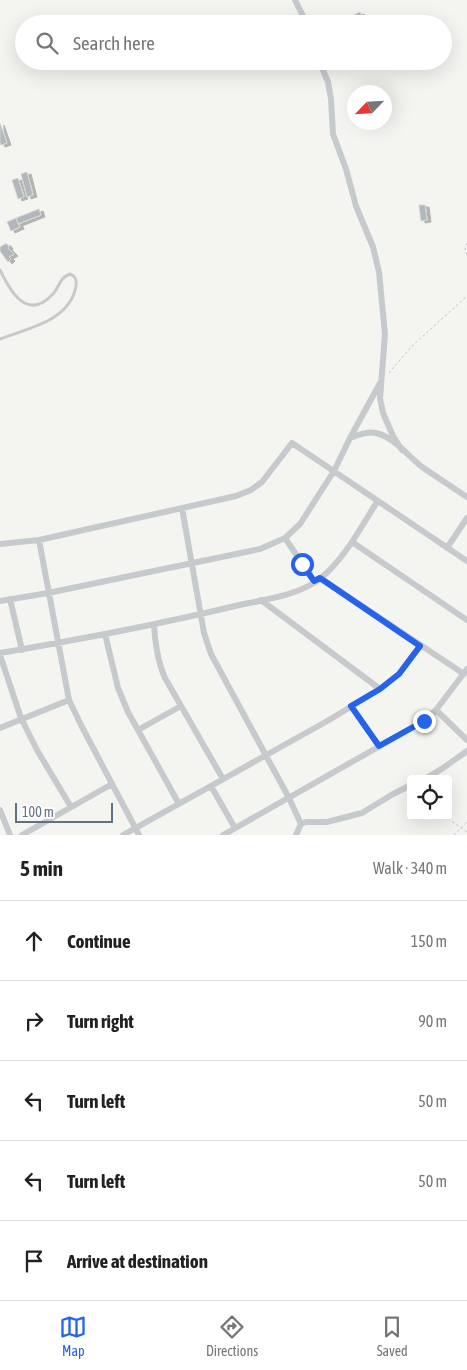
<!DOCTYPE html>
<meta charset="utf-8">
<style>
body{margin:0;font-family:"Asap Condensed",sans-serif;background:#f6f6f6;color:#222}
.controls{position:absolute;right:15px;bottom:15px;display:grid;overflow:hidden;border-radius:5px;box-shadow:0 5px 20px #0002}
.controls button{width:45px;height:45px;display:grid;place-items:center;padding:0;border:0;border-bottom:1px solid #e0e0e0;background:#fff;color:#222;font:25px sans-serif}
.compass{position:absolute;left:347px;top:85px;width:45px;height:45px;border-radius:50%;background:#fff;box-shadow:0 5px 20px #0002;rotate:245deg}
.scale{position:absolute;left:15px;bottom:12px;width:98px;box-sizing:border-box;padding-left:5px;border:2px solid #617184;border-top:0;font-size:14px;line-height:18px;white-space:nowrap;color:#617184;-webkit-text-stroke:4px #fff;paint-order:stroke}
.stop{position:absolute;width:15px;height:15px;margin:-11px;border:4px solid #2563eb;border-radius:50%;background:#fff}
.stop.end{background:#2563eb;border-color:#fff;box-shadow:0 1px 5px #0008}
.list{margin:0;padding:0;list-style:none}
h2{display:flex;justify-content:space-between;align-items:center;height:65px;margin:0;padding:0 20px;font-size:21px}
h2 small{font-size:16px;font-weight:400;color:#767676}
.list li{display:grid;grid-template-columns:32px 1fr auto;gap:15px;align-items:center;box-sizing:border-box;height:80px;padding:0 20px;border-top:1px solid #e0e0e0}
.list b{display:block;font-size:19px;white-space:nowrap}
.list em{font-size:16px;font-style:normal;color:#767676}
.icon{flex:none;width:28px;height:28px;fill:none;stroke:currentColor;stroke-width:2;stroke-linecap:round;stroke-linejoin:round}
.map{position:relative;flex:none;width:467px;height:835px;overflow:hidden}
.search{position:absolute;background:#fff;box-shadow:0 5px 20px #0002;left:15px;right:15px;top:15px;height:55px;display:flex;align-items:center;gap:12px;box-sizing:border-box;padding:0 18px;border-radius:28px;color:#767676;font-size:19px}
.sheet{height:465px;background:#fff}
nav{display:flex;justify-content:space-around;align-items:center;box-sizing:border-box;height:70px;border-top:1px solid #e0e0e0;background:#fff;font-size:14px;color:#767676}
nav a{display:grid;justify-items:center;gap:2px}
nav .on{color:#2563eb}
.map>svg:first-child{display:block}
.building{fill:#b1b7bd;stroke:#d6d6d3;filter:url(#shadow)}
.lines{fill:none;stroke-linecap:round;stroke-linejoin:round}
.path{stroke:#c0c1c3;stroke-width:1;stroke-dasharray:2.5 2.5;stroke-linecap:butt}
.service{stroke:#c7cacd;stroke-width:3}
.minor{stroke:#c7cacd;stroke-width:6}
.route{stroke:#2563eb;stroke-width:6}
</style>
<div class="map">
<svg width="467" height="835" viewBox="0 0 467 835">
<defs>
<filter id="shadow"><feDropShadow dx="4" dy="2" stdDeviation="0" flood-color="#0004"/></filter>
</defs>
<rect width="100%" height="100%" fill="#f4f5f0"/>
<path class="building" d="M360 12 363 18 355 22 352 16Z
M352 16 355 22 352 24H336Z
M0 123 7 143 1 145 0 143Z
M27 172 33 195 27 197 21 174Z
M18 178 24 197 18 199 12 180Z
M419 205H425L427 220 421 221Z
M39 209 41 215 18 224 16 218Z
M16 218 20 227 11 231 7 222Z
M5 244H7L9 247 8 248 14 254 9 257 11 259 8 262 0 251V247Z"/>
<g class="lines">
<path class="path" d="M467 243 465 250 467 255
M389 373 411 347 467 296
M444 816 467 832
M454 835 467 822"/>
<path class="service" d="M0 270C10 291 27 322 53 294 60 286 59 278 70 274 75 276 77 279 76 286 70 321 28 328 0 339"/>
<path class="minor" d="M295 0 307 24
M319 61 328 82 331 99 333 134 346 169 356 206 373 247 379 272 385 334 380 398 383 413 393 436 402 450
M350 438C358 435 367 431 376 433 394 437 408 456 422 467 437 477 452 487 467 497
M182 508 204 633 211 654 289 798 301 824
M285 538 314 581
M39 540 69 700 81 725 139 835
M352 542 467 620
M0 544 39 540 236 496 251 490 262 482 292 443 467 561
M447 548 467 518
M320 578 464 674
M10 599 22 650
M261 600 380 689
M0 601 48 593 260 549 285 538 300 524 334 471 350 438 380 383
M154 624C155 643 157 660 165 678L223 779
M105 634 118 688 128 712 179 804
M0 653C77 640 155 625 231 607 260 600 297 597 321 578 345 558 361 527 377 502
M0 655 21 718 37 750 71 807
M351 706 379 746
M436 710 467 740
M0 728 69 700
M138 730 181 706
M425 779 443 768 467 751
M211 786 235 828
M0 810 10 835
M22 835 112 784
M123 835 329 720 380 689 399 674 420 646
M223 835 424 721 436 710 467 669
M296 835 301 824 306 822H327L362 813 393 794 411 785"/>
</g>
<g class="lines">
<path class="route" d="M302 564 314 581 320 578 420 646 399 674 380 689 351 706 379 746 424 721"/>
</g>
</svg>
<div class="controls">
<button><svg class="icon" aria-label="locate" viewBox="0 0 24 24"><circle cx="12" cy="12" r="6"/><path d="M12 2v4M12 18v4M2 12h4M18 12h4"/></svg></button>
</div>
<svg class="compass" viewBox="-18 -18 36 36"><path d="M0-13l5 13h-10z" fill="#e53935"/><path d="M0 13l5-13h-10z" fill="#767676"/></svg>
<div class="scale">100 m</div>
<div class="stop" style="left:302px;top:564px"></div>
<div class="stop end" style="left:424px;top:721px"></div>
<div class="search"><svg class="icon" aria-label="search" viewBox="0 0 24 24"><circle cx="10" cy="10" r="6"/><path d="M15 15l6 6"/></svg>Search here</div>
</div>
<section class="sheet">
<h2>5 min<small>Walk · 340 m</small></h2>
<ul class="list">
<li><svg class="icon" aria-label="ahead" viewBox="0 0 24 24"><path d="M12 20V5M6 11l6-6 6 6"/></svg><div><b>Continue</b></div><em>150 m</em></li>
<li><svg class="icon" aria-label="right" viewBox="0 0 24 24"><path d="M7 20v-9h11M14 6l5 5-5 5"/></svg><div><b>Turn right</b></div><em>90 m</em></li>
<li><svg class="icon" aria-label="left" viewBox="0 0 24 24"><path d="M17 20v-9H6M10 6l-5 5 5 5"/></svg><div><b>Turn left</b></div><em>50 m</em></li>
<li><svg class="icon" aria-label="left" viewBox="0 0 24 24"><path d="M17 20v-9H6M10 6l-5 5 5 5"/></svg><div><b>Turn left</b></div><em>50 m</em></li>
<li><svg class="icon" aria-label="arrive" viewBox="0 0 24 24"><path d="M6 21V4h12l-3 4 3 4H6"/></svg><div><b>Arrive at destination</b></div></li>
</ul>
</section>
<nav>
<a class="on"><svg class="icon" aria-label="map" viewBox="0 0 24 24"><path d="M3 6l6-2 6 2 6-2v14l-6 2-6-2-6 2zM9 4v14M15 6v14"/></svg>Map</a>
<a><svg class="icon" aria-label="directions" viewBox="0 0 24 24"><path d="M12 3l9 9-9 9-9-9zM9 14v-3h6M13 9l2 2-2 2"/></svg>Directions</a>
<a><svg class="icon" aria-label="saved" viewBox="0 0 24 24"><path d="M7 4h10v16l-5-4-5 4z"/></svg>Saved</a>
</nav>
